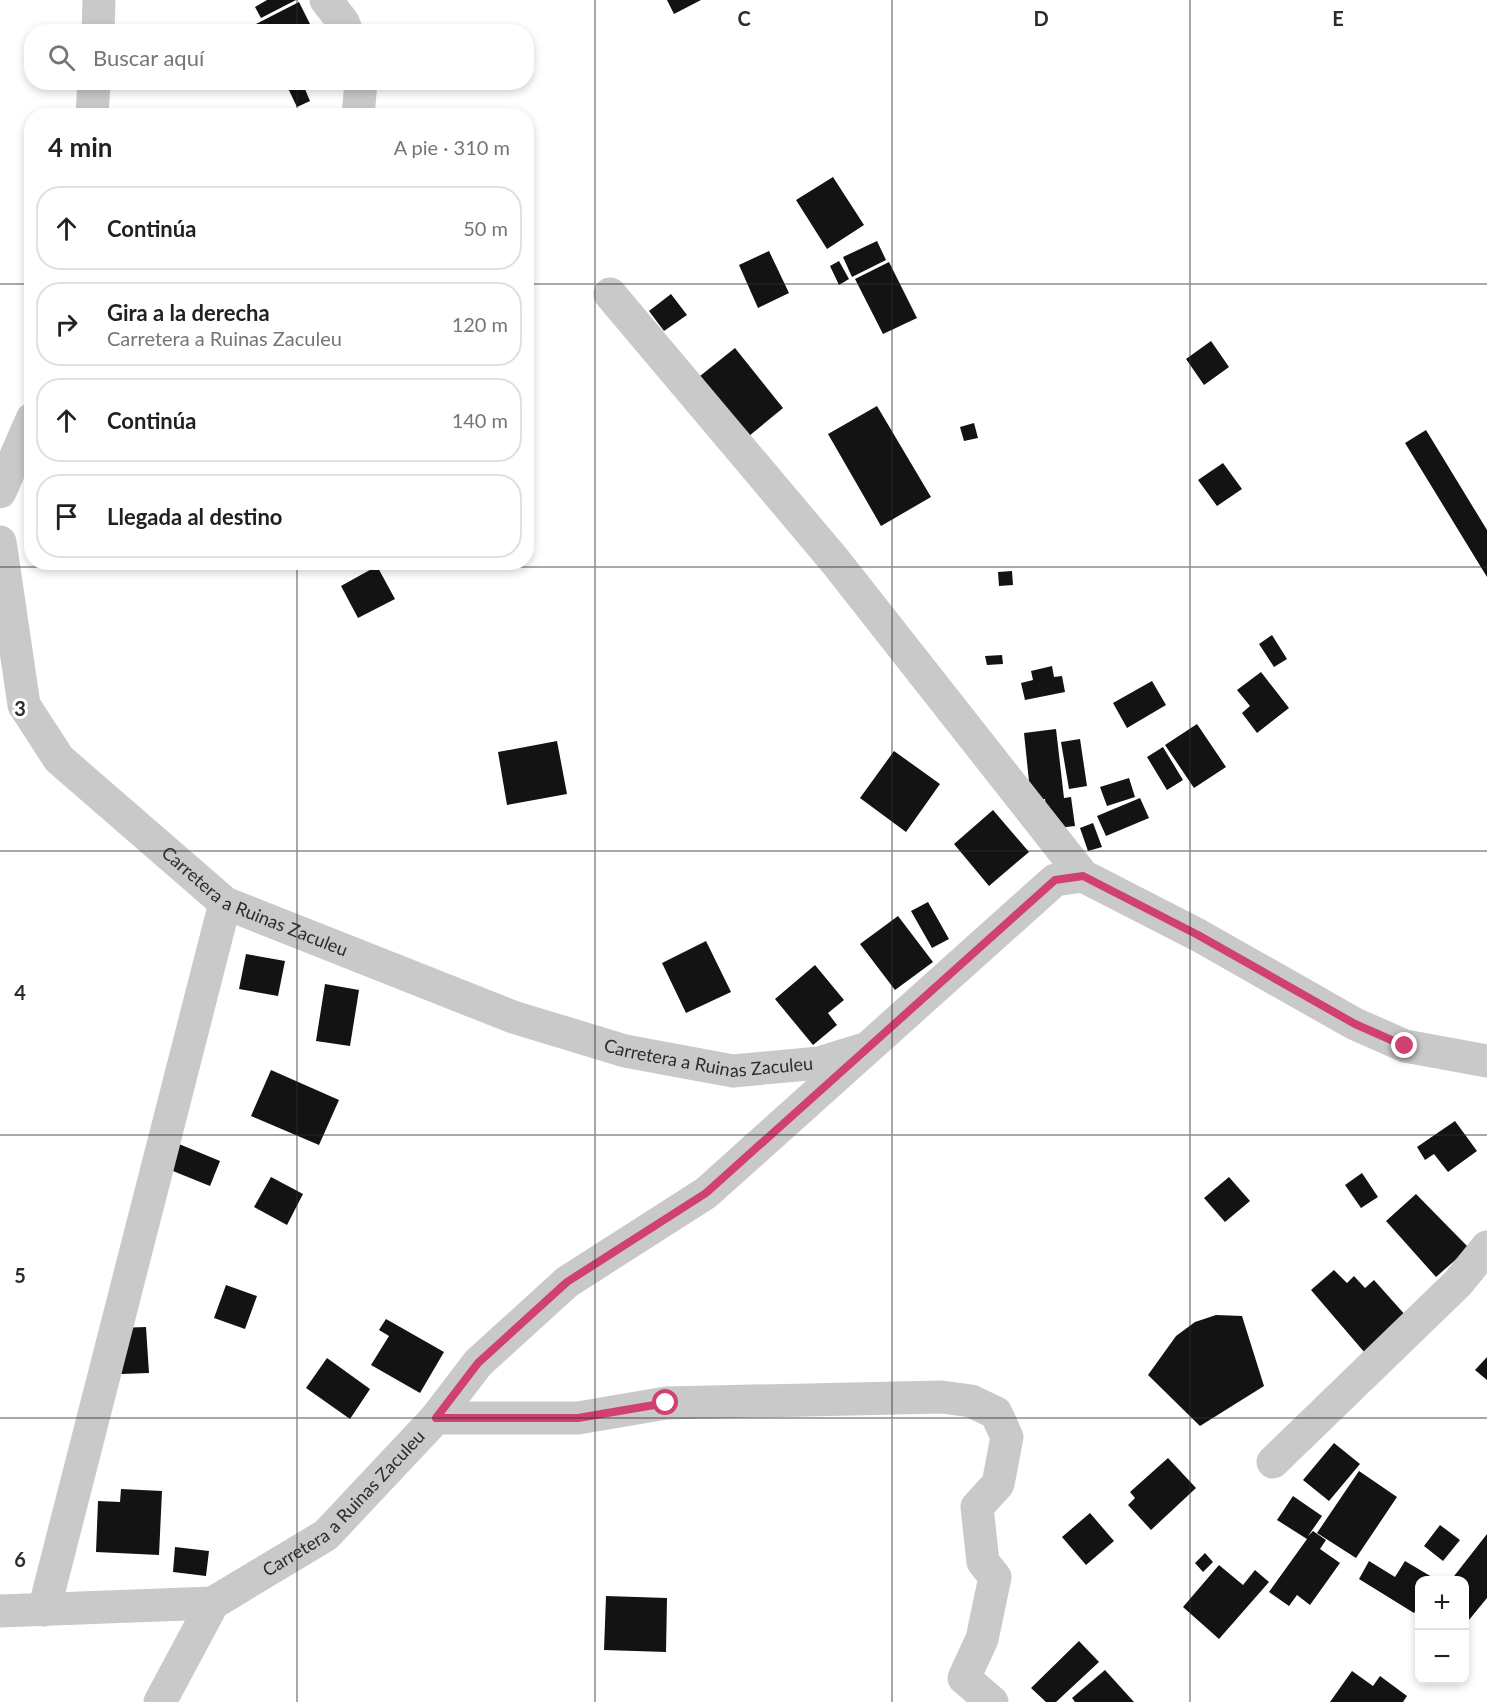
<!DOCTYPE html>
<html lang="es">
<meta charset="utf-8">
<style>
body{margin:0;font-family:Lato,sans-serif;background:#f6f6f6;color:#202124}
.controls{position:absolute;right:18px;bottom:18px;display:grid;overflow:hidden;border-radius:12px;box-shadow:0 3px 9px #0003}
.controls button{width:54px;height:54px;display:grid;place-items:center;padding:0;border:0;border-bottom:2px solid #e0e0e0;background:#fff;color:#202124;font:30px sans-serif}
.stop{position:absolute;width:18px;height:18px;margin:-14px;border:4px solid #d04070;border-radius:50%;background:#fff}
.stop.end{background:#d04070;border-color:#fff;box-shadow:0 2px 6px #0008}
.list{margin:0;padding:0;list-style:none}
h2{display:flex;justify-content:space-between;align-items:center;height:78px;margin:0;padding:0 24px;font-size:26px}
h2 small{font-size:20px;font-weight:400;color:#757577}
.list li{display:grid;grid-template-columns:39px 1fr auto;gap:18px;align-items:center;box-sizing:border-box;height:84px;margin:0 12px 12px;padding:0 12px;border:2px solid #e0e0e0;border-radius:24px}
.list b{display:block;font-size:22px;white-space:nowrap}
.list p{margin:0;font-size:20px;white-space:nowrap;color:#757577}
.list em{font-size:20px;font-style:normal;color:#757577}
.icon{flex:none;width:33px;height:33px;fill:none;stroke:currentColor;stroke-width:2;stroke-linecap:round;stroke-linejoin:round}
.map{position:relative;flex:none;width:1487px;height:1702px;overflow:hidden}
.search{position:absolute;background:#fff;box-shadow:0 3px 9px #0003;left:24px;top:24px;width:510px;height:66px;display:flex;align-items:center;gap:15px;box-sizing:border-box;padding:0 21px;border-radius:24px;color:#757577;font-size:22px}
.panel{position:absolute;background:#fff;box-shadow:0 3px 9px #0003;left:24px;top:108px;width:510px;height:462px;border-radius:24px}
.map>svg:first-child{display:block}
.building{fill:#131313}
.lines{fill:none;stroke-linecap:round;stroke-linejoin:round}
.minor{stroke:#c9c9c9;stroke-width:33}
.route{stroke:#d04070;stroke-width:8}
.grid{fill:none;stroke:#2c2c2c;stroke-width:1.5;stroke-opacity:0.55}
.labels{text-anchor:middle;stroke-width:6;stroke-linejoin:round;paint-order:stroke}
.street-label{font-size:18px;fill:#2c2c2c;stroke:#fff}
.grid-label{font-size:20px;text-anchor:middle;font-weight:bold;fill:#2c2c2c;stroke:#fff;stroke-width:6;stroke-linejoin:round;paint-order:stroke}
</style>
<div class="map">
<svg width="1487" height="1702" viewBox="0 0 1487 1702">
<rect width="100%" height="100%" fill="#fff"/>
<path class="building" d="M267 0H296L261 18 255 7Z
M667 0H701L674 14Z
M299 2 314 32H254L252 26Z
M285 82H302L310 101 297 107Z
M833 177 864 225 827 249 796 200Z
M877 241 886 260 852 277 843 257Z
M769 251 789 293 758 308 739 265Z
M839 261 849 279 839 285 830 266Z
M889 262 917 318 883 334 855 279Z
M671 294 687 315 664 331 649 311Z
M1211 341 1229 367 1204 385 1186 359Z
M735 348 783 408 749 436 700 376Z
M877 406 931 497 881 526 828 434Z
M974 423 978 438 964 441 960 427Z
M1426 430 1487 530V577L1405 443Z
M1223 463 1242 489 1217 506 1198 480Z
M377 566 395 599 358 618 341 586Z
M1012 571 1013 585 999 586 998 572Z
M1272 635 1287 659 1274 667 1259 644Z
M1002 655 1003 664 987 665 985 656Z
M1052 666 1054 677 1062 676 1065 692 1025 700 1021 683 1033 680 1031 671Z
M1261 672 1289 708 1257 733 1242 713 1250 706 1237 690Z
M1152 681 1166 705 1127 728 1113 703Z
M1197 724 1226 767 1194 788 1165 745Z
M1056 729 1064 798 1071 797 1075 826 1048 829 1045 799 1031 801 1024 733Z
M1080 739 1087 786 1069 789 1061 742Z
M557 741 567 794 507 805 498 752Z
M1163 747 1183 780 1167 790 1147 757Z
M894 751 940 784 906 832 860 798Z
M1129 778 1135 797 1107 806 1100 787Z
M1140 798 1149 818 1106 836 1097 816Z
M993 810 1029 852 989 886 954 844Z
M1093 823 1102 847 1088 851 1080 828Z
M928 902 949 939 932 948 911 911Z
M898 916 933 962 895 990 860 944Z
M706 941 731 992 686 1013 662 963Z
M246 954 285 961 278 996 239 989Z
M815 965 844 1000 828 1013 837 1025 813 1045 775 999Z
M325 984 359 990 350 1046 316 1041Z
M271 1070 339 1100 319 1145 251 1116Z
M1455 1121 1477 1151 1448 1172 1434 1154 1425 1160 1417 1147Z
M179 1144 220 1161 210 1186 168 1169Z
M1362 1173 1378 1197 1361 1208 1345 1185Z
M271 1177 303 1194 287 1225 254 1207Z
M1229 1177 1250 1201 1225 1222 1204 1198Z
M1416 1194 1469 1248 1436 1277 1386 1221Z
M1334 1270 1347 1283 1354 1276 1365 1288 1374 1280 1407 1317 1365 1353 1311 1290Z
M226 1285 257 1296 245 1329 214 1318Z
M1216 1315 1242 1316 1264 1386 1200 1426 1148 1375 1176 1336 1195 1322Z
M386 1319 444 1352 420 1393 371 1365 389 1336 379 1330Z
M146 1327 149 1373 121 1374 118 1328Z
M1487 1357V1380L1475 1370Z
M327 1358 370 1389 350 1419 306 1388Z
M1334 1443 1360 1464 1329 1501 1303 1480Z
M1168 1458 1196 1488 1151 1530 1128 1505 1135 1498 1130 1492Z
M1359 1471 1397 1497 1356 1558 1317 1533Z
M121 1489 162 1491 159 1555 96 1552 98 1501 120 1502Z
M1293 1496 1322 1516 1308 1536 1313 1531 1326 1540 1320 1549 1340 1563 1310 1605 1297 1595 1289 1606 1269 1592 1307 1539 1277 1520Z
M1090 1513 1114 1541 1086 1565 1062 1537Z
M1440 1525 1460 1540 1443 1561 1424 1546Z
M1487 1534V1598L1464 1626V1580H1451Z
M175 1547 209 1551 206 1576 173 1572Z
M1205 1553 1213 1562 1203 1572 1195 1563Z
M1369 1561 1395 1577 1405 1561 1437 1580H1420V1604L1414 1613 1359 1579Z
M1219 1565 1243 1585 1255 1570 1269 1582 1219 1639 1183 1607Z
M606 1596 667 1598 666 1652 604 1650Z
M1079 1641 1099 1662 1056 1702H1046L1031 1688Z
M1105 1670 1134 1702H1075L1072 1698Z
M1352 1671 1373 1686 1380 1676 1407 1696 1403 1702H1330Z"/>
<g class="lines">
<g class="minor">
<path d="M326 0 343 22 347 32"/>
<path d="M98 32 99 0"/>
<path d="M92 116 94 82"/>
<path d="M358 116 361 82"/>
<path d="M610 294 835 561 1083 876 1198 935 1355 1024 1405 1046 1487 1061"/>
<path d="M0 492 32 419"/>
<path id="s1" d="M0 542 24 705 59 759 225 903 513 1017 625 1051 733 1071 819 1063 861 1050"/>
<path d="M436 1418H578L666 1403 942 1397 971 1401 996 1413 1007 1437 998 1484 977 1507 983 1562 995 1577 982 1639 964 1678 992 1702"/>
<path d="M1273 1462 1458 1283 1487 1247"/>
<path d="M44 1610 225 903"/>
<path d="M0 1611 213 1603"/>
<path id="s2" d="M160 1702 213 1603 326 1535 436 1418 478 1363 567 1282 706 1193 1055 880 1083 876"/>
</g>
</g>
<g class="lines">
<path class="route" d="M666 1403 578 1418H436L478 1363 567 1282 706 1193 1055 880 1083 876 1198 935 1355 1024 1405 1046"/>
</g>
<path class="grid" d="M297 0V32M595 0V1702M892 0V1702M1190 0V1702M297 82V116M0 284H32M526 284H1487M297 562V1702M0 567H1487M0 851H1487M0 1135H1487M0 1418H1487"/>
<g class="labels">
<g class="street-label">
<text dy="6" stroke="none"><textPath href="#s1" startOffset="474">Carretera a Ruinas Zaculeu</textPath></text>
<text dy="6" stroke="none"><textPath href="#s1" startOffset="960">Carretera a Ruinas Zaculeu</textPath></text>
<text dy="6" stroke="none"><textPath href="#s2" startOffset="278">Carretera a Ruinas Zaculeu</textPath></text>
</g>
</g>
<g class="grid-label">
<text x="744" y="26">C</text>
<text x="1041" y="26">D</text>
<text x="1338" y="26">E</text>
<text x="20" y="716">3</text>
<text x="20" y="1000">4</text>
<text x="20" y="1283">5</text>
<text x="20" y="1567">6</text>
</g>
</svg>
<div class="controls">
<button>+</button>
<button>−</button>
</div>
<div class="stop" style="left:666px;top:1403px"></div>
<div class="stop end" style="left:1405px;top:1046px"></div>
<div class="search"><svg class="icon" aria-label="search" viewBox="0 0 24 24"><circle cx="10" cy="10" r="6"/><path d="M15 15l6 6"/></svg>Buscar aquí</div>
<section class="panel">
<h2>4 min<small>A pie · 310 m</small></h2>
<ul class="list">
<li><svg class="icon" aria-label="ahead" viewBox="0 0 24 24"><path d="M12 20V5M6 11l6-6 6 6"/></svg><div><b>Continúa</b></div><em>50 m</em></li>
<li><svg class="icon" aria-label="right" viewBox="0 0 24 24"><path d="M7 20v-9h11M14 6l5 5-5 5"/></svg><div><b>Gira a la derecha</b><p>Carretera a Ruinas Zaculeu</p></div><em>120 m</em></li>
<li><svg class="icon" aria-label="ahead" viewBox="0 0 24 24"><path d="M12 20V5M6 11l6-6 6 6"/></svg><div><b>Continúa</b></div><em>140 m</em></li>
<li><svg class="icon" aria-label="arrive" viewBox="0 0 24 24"><path d="M6 21V4h12l-3 4 3 4H6"/></svg><div><b>Llegada al destino</b></div></li>
</ul>
</section>
</div>
